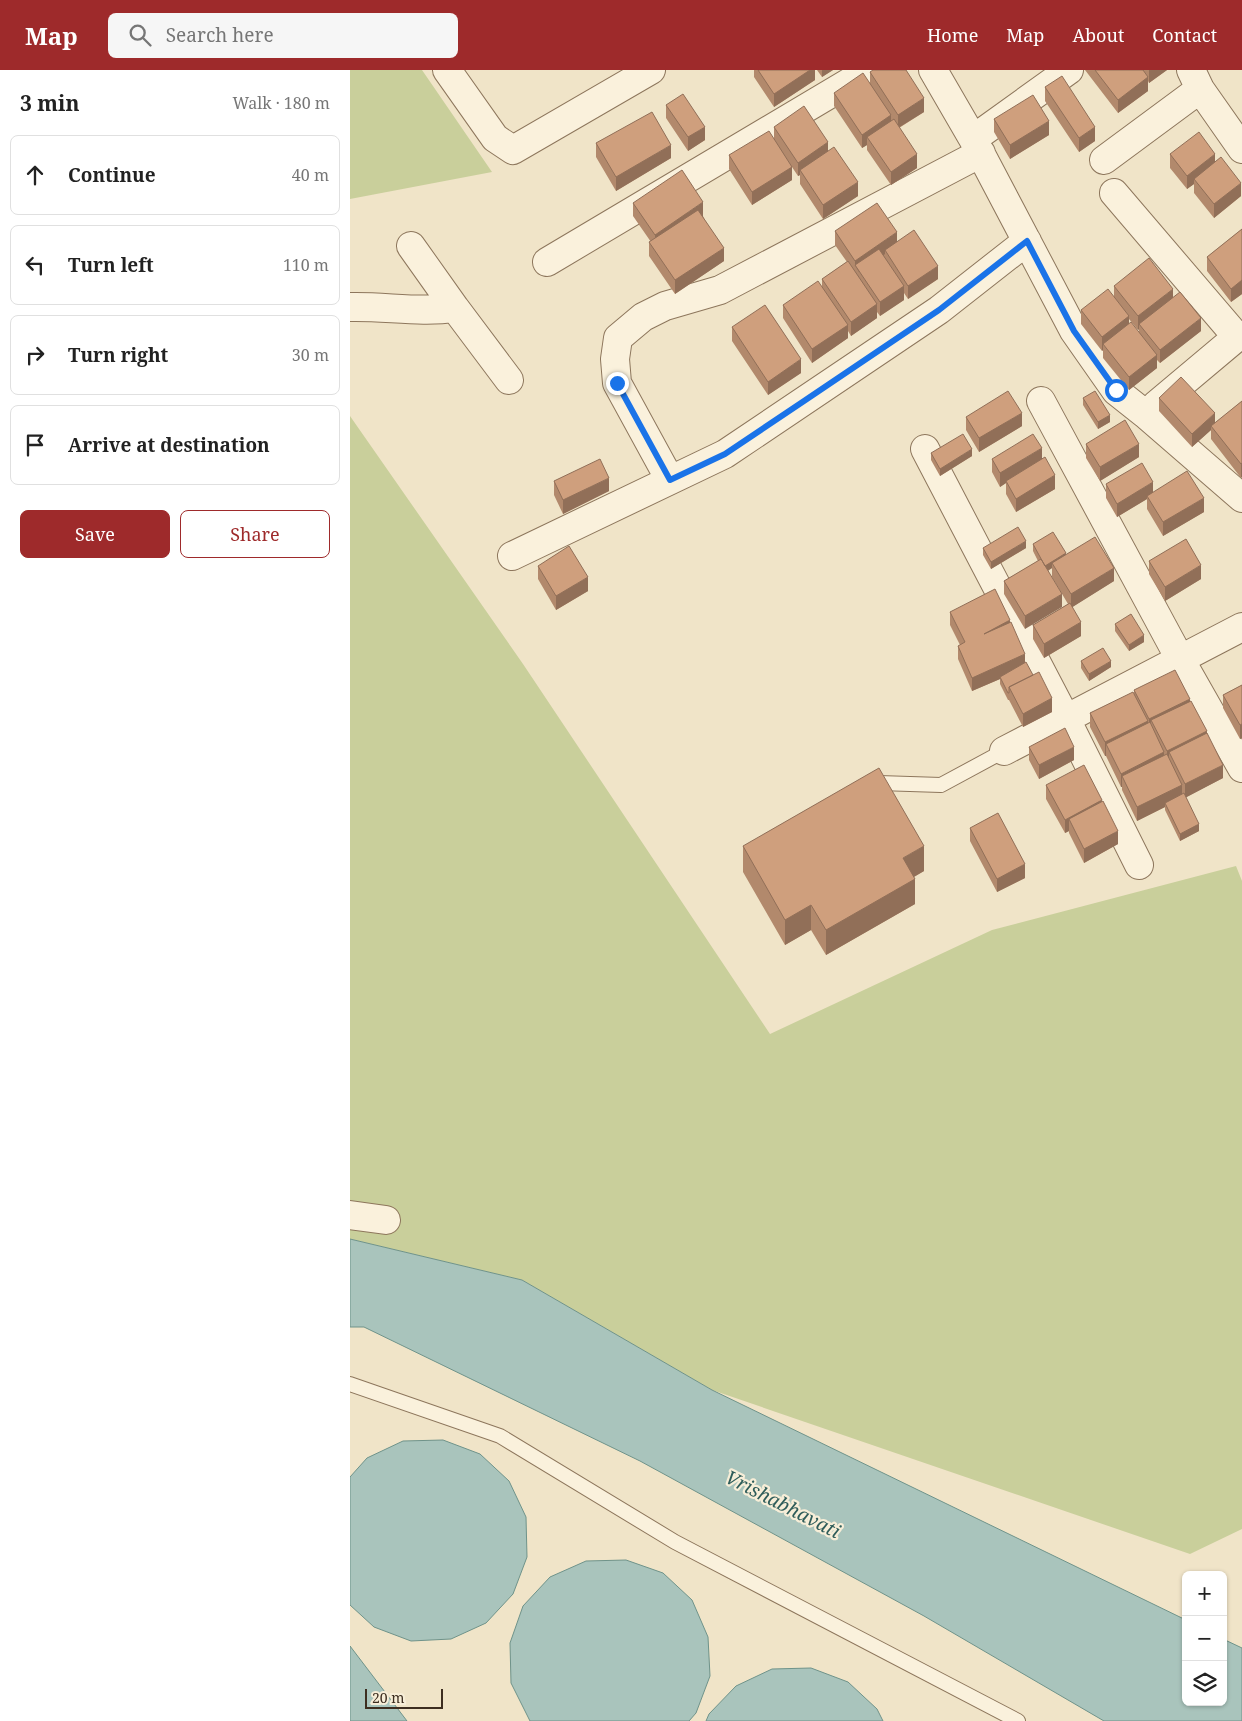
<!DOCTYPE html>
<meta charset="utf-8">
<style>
body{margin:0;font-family:"Noto Serif",serif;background:#f6f6f6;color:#222}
.controls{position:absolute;right:15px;bottom:15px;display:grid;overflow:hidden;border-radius:8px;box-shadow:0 1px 4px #0004}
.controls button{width:45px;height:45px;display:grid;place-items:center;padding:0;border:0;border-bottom:1px solid #e0e0e0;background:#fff;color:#222;font:25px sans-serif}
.scale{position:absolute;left:15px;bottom:12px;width:78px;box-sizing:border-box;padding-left:5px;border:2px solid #3d2e20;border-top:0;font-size:14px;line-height:18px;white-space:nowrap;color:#3d2e20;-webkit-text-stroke:4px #f7eed8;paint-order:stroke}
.stop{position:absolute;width:15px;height:15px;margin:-11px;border:4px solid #1a73e8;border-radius:50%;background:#fff}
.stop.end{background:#1a73e8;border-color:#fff;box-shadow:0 1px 5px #0008}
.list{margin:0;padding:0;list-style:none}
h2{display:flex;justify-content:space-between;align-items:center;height:65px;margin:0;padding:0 20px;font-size:21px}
h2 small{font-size:16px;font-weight:400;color:#767676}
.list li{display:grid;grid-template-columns:32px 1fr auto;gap:15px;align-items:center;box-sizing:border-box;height:80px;margin:0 10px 10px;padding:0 10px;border:1px solid #e0e0e0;border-radius:8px}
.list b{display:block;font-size:19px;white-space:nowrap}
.list em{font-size:16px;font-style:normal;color:#767676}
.actions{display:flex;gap:10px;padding:15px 20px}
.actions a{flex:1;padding:11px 0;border:1px solid #9e2a2b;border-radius:8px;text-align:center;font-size:18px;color:#9e2a2b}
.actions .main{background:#9e2a2b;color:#fff}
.icon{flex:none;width:28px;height:28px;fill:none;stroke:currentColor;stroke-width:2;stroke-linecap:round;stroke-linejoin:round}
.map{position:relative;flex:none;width:892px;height:1651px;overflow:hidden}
header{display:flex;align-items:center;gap:30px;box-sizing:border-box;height:70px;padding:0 25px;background:#9e2a2b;color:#fff}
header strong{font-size:24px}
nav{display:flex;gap:28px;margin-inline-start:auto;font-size:18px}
.search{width:350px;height:45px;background:#f6f6f6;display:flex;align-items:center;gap:12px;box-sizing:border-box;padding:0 18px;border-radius:8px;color:#767676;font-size:19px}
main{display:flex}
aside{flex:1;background:#fff}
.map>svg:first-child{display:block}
.green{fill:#c9cf9b}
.water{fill:#a9c4bc;stroke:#6f938a}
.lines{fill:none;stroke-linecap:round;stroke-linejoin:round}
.service-casing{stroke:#8d765c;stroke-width:16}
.minor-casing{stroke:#8d765c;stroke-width:30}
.service{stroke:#faf1dc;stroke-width:14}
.minor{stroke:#faf1dc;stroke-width:28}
.wall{fill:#b2896c;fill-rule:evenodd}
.shaded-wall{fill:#916f58}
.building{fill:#cf9f7d;stroke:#916f58}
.route{stroke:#1a73e8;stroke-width:6}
.labels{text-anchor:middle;stroke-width:4.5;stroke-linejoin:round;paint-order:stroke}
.water-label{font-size:19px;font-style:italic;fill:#2f5d5a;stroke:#f7eed8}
</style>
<header>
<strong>Map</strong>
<div class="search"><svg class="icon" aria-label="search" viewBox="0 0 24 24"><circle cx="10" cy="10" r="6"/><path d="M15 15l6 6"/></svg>Search here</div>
<nav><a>Home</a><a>Map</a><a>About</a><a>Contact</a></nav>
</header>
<main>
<aside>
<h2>3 min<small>Walk · 180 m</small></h2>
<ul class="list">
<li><svg class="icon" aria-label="ahead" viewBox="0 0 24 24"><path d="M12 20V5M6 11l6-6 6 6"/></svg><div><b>Continue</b></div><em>40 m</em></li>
<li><svg class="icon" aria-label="left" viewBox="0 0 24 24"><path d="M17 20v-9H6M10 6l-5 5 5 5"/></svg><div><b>Turn left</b></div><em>110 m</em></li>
<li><svg class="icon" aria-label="right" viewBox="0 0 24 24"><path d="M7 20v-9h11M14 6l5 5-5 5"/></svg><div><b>Turn right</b></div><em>30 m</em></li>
<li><svg class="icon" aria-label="arrive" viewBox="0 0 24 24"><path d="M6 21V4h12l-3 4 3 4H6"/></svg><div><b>Arrive at destination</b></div></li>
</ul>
<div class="actions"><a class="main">Save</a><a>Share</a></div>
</aside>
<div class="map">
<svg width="892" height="1651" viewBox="0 0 892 1651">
<rect width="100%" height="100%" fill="#f0e4c8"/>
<path class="green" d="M0 0H72L142 102 0 129Z
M0 346 173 594 420 964 642 860 886 796 892 811V1459L840 1484 362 1320 172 1210 0 1169Z"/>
<path class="water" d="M0 1169 172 1210 362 1320 836 1550V1632H873V1569L892 1578V1651H754L574 1546 290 1391 14 1257H0Z
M93 1370 130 1384 159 1411 176 1447 177 1487 163 1524 136 1553 101 1569 61 1571 24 1557 0 1535V1407L17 1388 53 1371Z
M276 1490 313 1503 342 1530 358 1567 360 1606 346 1643 339 1651H180L161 1613 160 1573 173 1536 200 1507 236 1491Z
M0 1576 57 1651H0Z
M461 1598 498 1612 527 1639 533 1651H356L359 1644 386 1616 422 1599Z"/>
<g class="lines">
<g class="service-casing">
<path id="service" d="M520 717 529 713 591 715 654 681
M0 1314 150 1366 325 1472 668 1651"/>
</g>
<g class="minor-casing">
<path id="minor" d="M97 0 145 68 163 80 301 0
M583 0 623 69 724 261 766 321 795 344 892 428
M841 0 850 19 892 79
M623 69 719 0
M754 90 850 19
M764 123 887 267 806 335
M61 176 105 238
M197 192 520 0
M0 237C35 236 70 243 105 238L159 310
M691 331 830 589 892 698
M575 379 716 649 789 795
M320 410 267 313 265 289 268 268 293 247 315 236 370 220 631 83
M162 486 375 384 589 240 677 171
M654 681 892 557
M0 1145 36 1150"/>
</g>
<use href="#service" class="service"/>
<use href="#minor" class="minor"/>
</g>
<path class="wall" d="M404 0H465V10L424 37 404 7Z
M467 0H483L472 7Z
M735 0H817L799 13 798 11V21L768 43Z
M520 2 574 42 549 58 567 98 541 115 517 80V75L512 78 484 36V23L520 13Z
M695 17 745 71 729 82 695 31Z
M316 35 355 70 338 81 316 48Z
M644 49 699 65 660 89 644 62Z
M424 57 478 81 508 126 473 149 450 114V105L448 106 442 97V110L402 135 379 99V85L424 68Z
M246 73 321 88 266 121 246 87Z
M820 84 865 92 891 126 864 148 844 123V114L837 119 820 98Z
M283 133 353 146 374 191 325 224 299 186V172H301L283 146Z
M892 159V224L881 232 857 201V187Z
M485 161 547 172 588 209 558 229 554 223V230L530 246 527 242V248L501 266 498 261V268L462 293 433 248V235L472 217V209L497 192 485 175Z
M764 216 823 227 851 261 810 293 807 290V298L779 320 753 288V280L752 281 731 254V240L764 227ZM779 249 788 260 789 259V262L779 254Z
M382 257 451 303 418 325 382 271Z
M733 328 760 352 748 359 733 335Z
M809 328 865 353 892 331 891 408 861 369V360L842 377 809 341Z
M616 347 672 356 629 382 616 360Z
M736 374 789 387 750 411 736 388Z
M581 383 622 386 590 406 581 390Z
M642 389H692L705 419 666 442 656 424V413L650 417 642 402Z
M204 411 259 421 213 444 204 425Z
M756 414 803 422 854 442 813 466 797 439V429L767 447 756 428Z
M683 474 716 485 764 511 722 537 731 566 694 588 683 569V555L718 534 702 507V498L698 501 675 559 654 524V511L688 491 683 481Z
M633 478H676L641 499 633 485Z
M799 491 851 509 815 531 799 504Z
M188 496 238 521 206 540 188 509Z
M600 542 660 552 675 593 702 642 673 657 659 630H658L650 614V609L622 621 608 589V576L610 575 600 555Z
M765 554 794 572 779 581 765 561Z
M731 591 761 597 739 611 731 598Z
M892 615V668L890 669 873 638V625Z
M784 620 840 631 857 663 873 708 836 727 849 761 830 771 815 740V737L787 751 772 720V717H771L756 686H755L740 657V643L784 624Z
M679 677 724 690 689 709 679 690Z
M696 715 752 732 768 774 734 793 719 763V761L715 763 696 729Z
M620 758 675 808 647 822 620 771Z
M393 776 574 801 564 807 565 834 476 885 461 860 435 875 393 802Z"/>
<path class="shaded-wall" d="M460 0H465V10L424 37V24Z
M472 0H483L472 7Z
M799 0H817L799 13Z
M798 7V21L768 43V30Z
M574 28V42L548 58V45Z
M541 45V58L517 67V75L512 78V65Z
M699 51V65L660 89V75Z
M355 57V70L338 81V67Z
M745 57V71L729 82V68Z
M478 72V86L450 100V105L448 106V93Z
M321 75V88L266 121V107Z
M567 84V98L541 115V102Z
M865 84V97L844 109V114L837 119V106Z
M442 97V110L402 135V122Z
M508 112V126L473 149V135Z
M891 113V126L864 148V134Z
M353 132V146L305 178V165Z
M547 162V176L535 180V184L509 202 505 195V191Z
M374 178V191L325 224V210Z
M588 196V209L558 229V216Z
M892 210V224L881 232V219Z
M554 216V230L530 246V232Z
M823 219V232L789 254V259L788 260V246Z
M527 234V248L501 266V252Z
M779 246V260L753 274V280L752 281V267Z
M851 248V261L810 293V280Z
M498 255V268L462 293V279Z
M807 285V298L779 320V307Z
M451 289V303L418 325V312Z
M672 343V356L629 382V368Z
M865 343V356H861V360L842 377V364Z
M760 345V352L748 359V352Z
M789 374V387L750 411V397Z
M692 378V391L656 411V413L650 417V403Z
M622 379V386L590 406V399Z
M892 393V407L891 408V394Z
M705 405V419L666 442V429Z
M259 408V421L213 444V430Z
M803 412V426H797V429L767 447V434Z
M854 428V442L813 466V452Z
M676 471V478L641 499V492Z
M716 483V490L702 493V498L695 502V496Z
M851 495V509L815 531V517Z
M764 498V511L721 538V524Z
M238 507V521L206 540V526Z
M712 524V537L675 559V546Z
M660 550V563L634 564Z
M731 552V566L694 588V574Z
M794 565V572L779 581V575Z
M675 584V597L650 607V609L622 621V608Z
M761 591V597L739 611V604Z
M702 628V642L673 657V644Z
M840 629V642L801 650V661L799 662V649Z
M798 651V664L756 674V686H755V672Z
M892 654V668L890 669V655Z
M857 661V674L819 682V694L817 695V681Z
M724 677V690L689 709V695Z
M814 682V695L772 706V717H771V704Z
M873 695V708L835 728V714Z
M832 715V728L815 733V737L787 751V737Z
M752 730V743L719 749V761L715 763V750Z
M849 754V761L830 771V764Z
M768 761V774L734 793V779Z
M574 776V801L553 813V788Z
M675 794V808L647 822V809Z
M565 809V834L476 885V860Z
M461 835V860L435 875V850Z"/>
<path class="building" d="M408 0H460L424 24Z
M523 0H556L574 28 548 45 520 2Z
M745 0H793L798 7 768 30Z
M513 3 541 45 512 65 484 23Z
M712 6 745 57 729 68 695 17Z
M333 24 355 57 338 67 316 35Z
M683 25 699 51 660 75 644 49Z
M454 36 478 72 448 93 424 57Z
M302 42 321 75 266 107 246 73Z
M544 49 567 84 541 102 517 67Z
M419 61 442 97 402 122 379 85Z
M849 62 865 84 837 106 820 84Z
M484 77 508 112 473 135 450 100Z
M871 87 891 113 864 134 844 109Z
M332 100 353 132 305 165 283 133Z
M527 133 547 162 505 191 485 161Z
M348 140 374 178 325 210 299 172Z
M892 159V210L881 219 857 187Z
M564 160 588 196 558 216 535 180Z
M529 179 554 216 530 232 505 195Z
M799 188 823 219 788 246 764 216Z
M498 191 527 234 501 252 472 209Z
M468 211 498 255 462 279 433 235Z
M758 219 779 246 752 267 731 240Z
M830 222 851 248 810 280 789 254Z
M415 235 451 289 418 312 382 257Z
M781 252 807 285 779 307 753 274Z
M831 307 865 343 842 364 809 328Z
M658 321 672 343 629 368 616 347Z
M745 321 760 345 748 352 733 328Z
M892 331V393L891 394 861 356Z
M775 350 789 374 750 397 736 374Z
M613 364 622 379 590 399 581 383Z
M683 364 692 378 650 403 642 389Z
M695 387 705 405 666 429 656 411Z
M250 389 259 408 213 430 204 411Z
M792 393 803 412 767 434 756 414Z
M837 401 854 428 813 452 797 426Z
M668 457 676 471 641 492 633 478Z
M703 462 716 483 695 496 683 474Z
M745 467 764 498 721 524 702 493Z
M836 469 851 495 815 517 799 491Z
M219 476 238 507 206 526 188 496Z
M691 489 712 524 675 546 654 511Z
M645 519 660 550 634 564 661 552 675 584 622 608 608 576 615 572 600 542Z
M720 533 731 552 694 574 683 555Z
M781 544 794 565 779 575 765 554Z
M753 578 761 591 739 604 731 591Z
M676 592 683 605 659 617V623H658L650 607Z
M825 600 840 629 799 649 784 620Z
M689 602 702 628 673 644 659 617Z
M892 615V654L890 655 873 625Z
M783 622 798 651 755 672 740 643Z
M841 631 857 661 817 681 801 650Z
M800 652 814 682 771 704 756 674Z
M715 658 724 677 689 695 679 677Z
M857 663 873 695 835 714 819 682Z
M817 684 832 715 787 737 772 706Z
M734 695 752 730 715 750 696 715Z
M529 698 574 776 553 788 565 809 476 860 461 835 435 850 393 776Z
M834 723 849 754 830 764 815 733Z
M753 731 768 761 734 779 719 749Z
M648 743 675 794 647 809 620 758Z"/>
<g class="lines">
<path class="route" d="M267 313 320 410 375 384 454 331 589 240 677 171 724 261 766 320"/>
</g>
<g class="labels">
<g class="water-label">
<text transform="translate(433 1434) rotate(27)" y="7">Vrishabhavati</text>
</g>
</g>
</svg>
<div class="controls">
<button>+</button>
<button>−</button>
<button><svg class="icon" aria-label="layers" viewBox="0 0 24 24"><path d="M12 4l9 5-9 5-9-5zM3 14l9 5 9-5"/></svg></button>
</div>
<div class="scale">20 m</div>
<div class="stop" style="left:766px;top:320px"></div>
<div class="stop end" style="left:267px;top:313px"></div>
</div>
</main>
